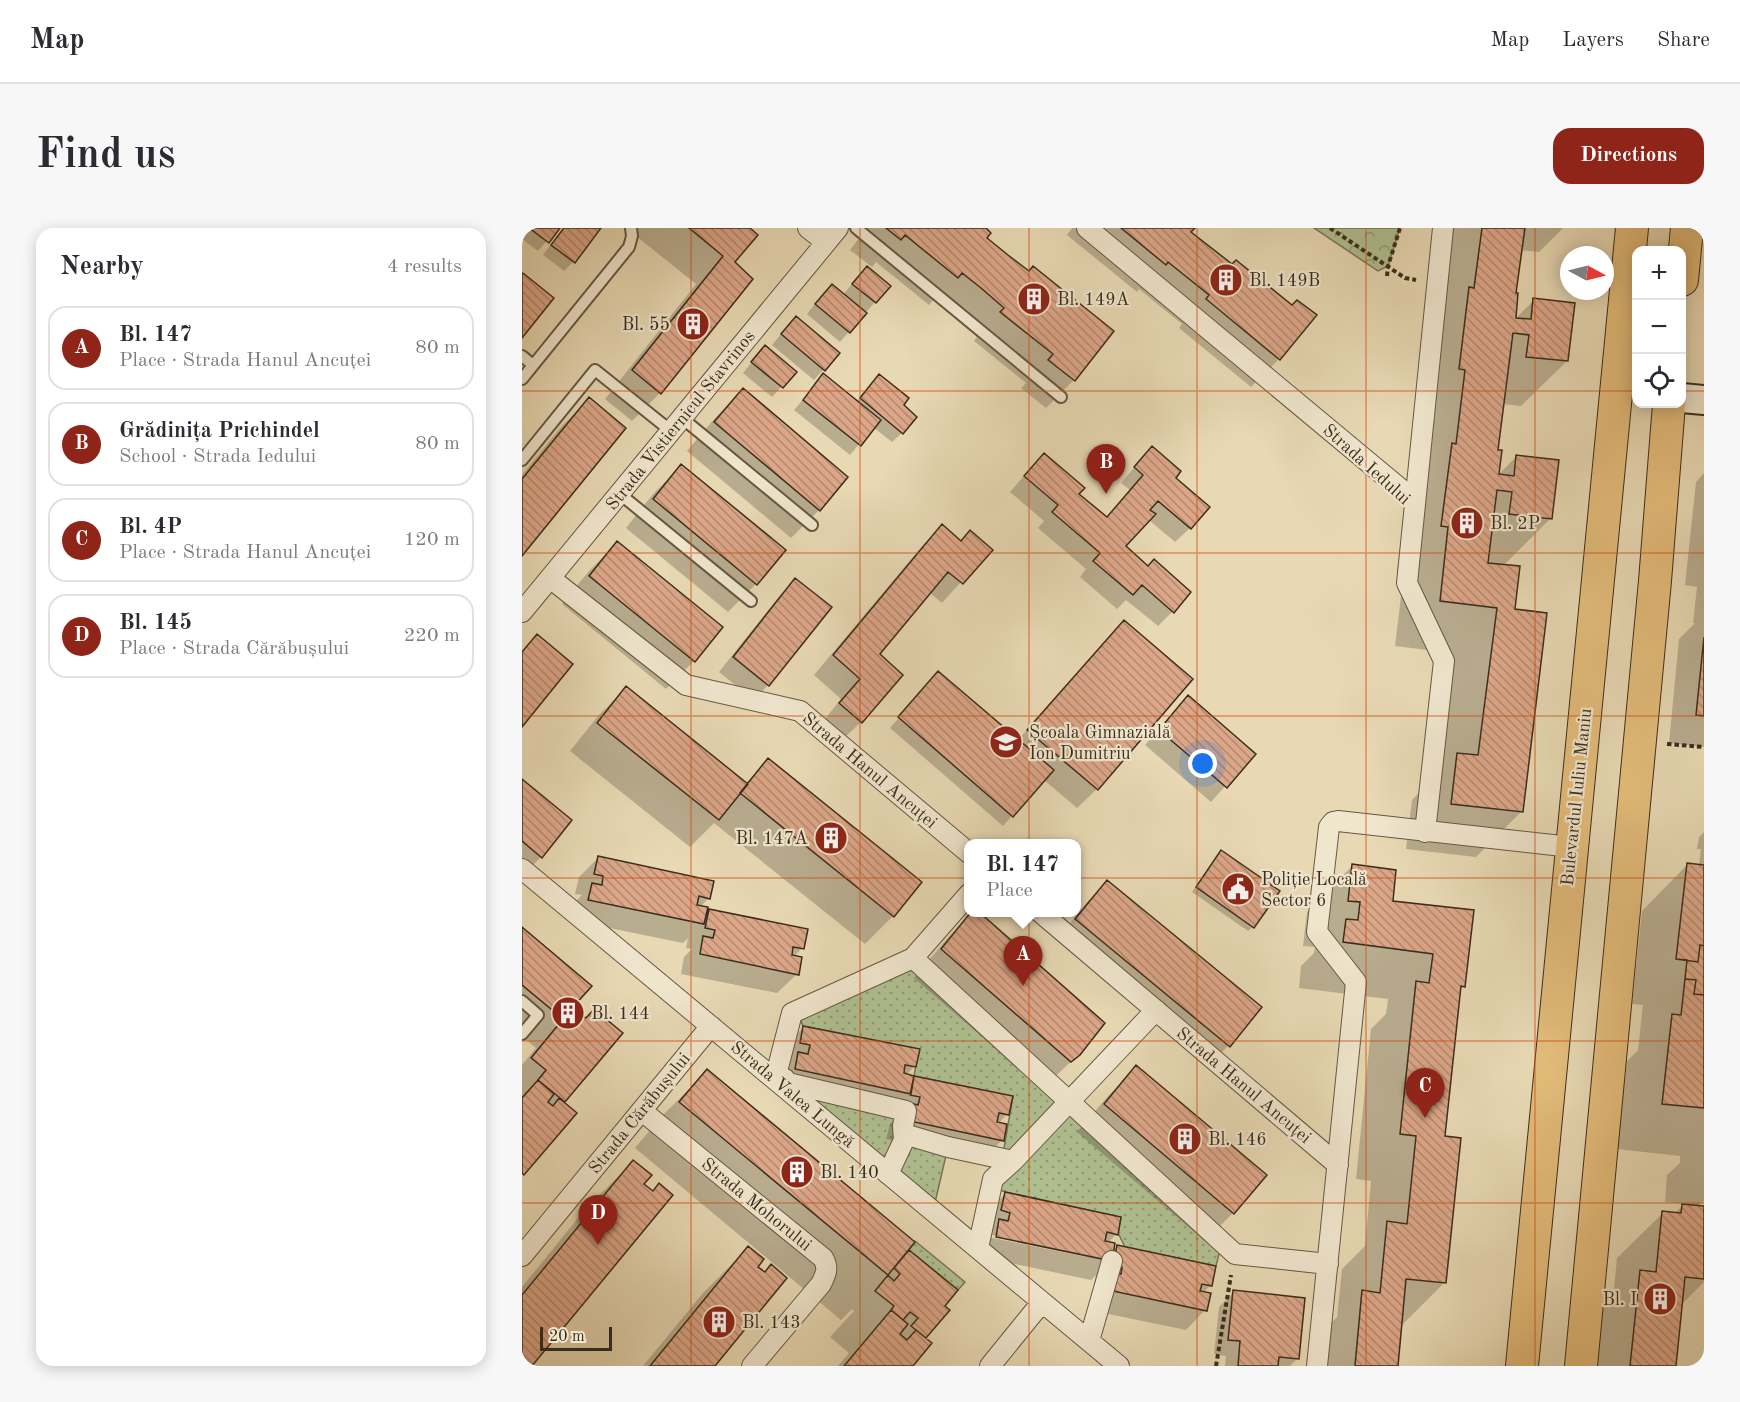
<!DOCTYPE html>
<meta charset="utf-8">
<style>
body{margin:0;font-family:"Old Standard TT",serif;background:#f7f7f7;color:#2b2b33}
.controls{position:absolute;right:18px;top:18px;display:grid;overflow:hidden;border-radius:12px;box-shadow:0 3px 15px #0003}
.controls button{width:54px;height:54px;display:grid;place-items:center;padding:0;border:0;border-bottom:2px solid #e1e1e2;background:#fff;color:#2b2b33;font:30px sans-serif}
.compass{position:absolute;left:1038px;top:18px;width:54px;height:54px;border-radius:50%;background:#fff;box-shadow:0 3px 15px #0003;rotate:97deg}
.scale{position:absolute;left:18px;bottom:15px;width:72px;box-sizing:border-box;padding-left:6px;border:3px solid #3b2d1c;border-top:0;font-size:16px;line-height:21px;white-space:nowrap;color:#3b2d1c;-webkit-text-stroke:4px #f0e6ce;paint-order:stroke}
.you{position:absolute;left:681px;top:536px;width:21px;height:21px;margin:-15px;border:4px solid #fff;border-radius:50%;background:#1a73e8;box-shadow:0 0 0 9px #1a73e833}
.badge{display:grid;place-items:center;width:39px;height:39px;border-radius:50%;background:#8f2418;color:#fff;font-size:20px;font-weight:700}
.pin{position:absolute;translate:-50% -50px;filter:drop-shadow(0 2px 3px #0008)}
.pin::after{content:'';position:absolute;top:32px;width:21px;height:18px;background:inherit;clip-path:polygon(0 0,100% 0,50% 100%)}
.popup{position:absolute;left:442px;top:611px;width:117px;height:78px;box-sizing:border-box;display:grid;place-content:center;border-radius:12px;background:#fff;filter:drop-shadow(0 2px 4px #0005);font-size:20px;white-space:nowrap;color:#7c7c81}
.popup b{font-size:22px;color:#2b2b33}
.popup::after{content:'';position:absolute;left:50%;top:100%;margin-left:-12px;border:12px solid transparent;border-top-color:#fff}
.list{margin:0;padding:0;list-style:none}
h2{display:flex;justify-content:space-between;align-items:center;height:78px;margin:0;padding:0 24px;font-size:26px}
h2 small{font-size:20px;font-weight:400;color:#7c7c81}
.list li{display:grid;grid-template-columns:39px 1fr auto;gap:18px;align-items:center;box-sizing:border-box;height:84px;margin:0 12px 12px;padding:0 12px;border:2px solid #e1e1e2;border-radius:18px}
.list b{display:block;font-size:22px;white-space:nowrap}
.list p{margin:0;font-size:20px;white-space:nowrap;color:#7c7c81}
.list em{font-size:20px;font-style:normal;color:#7c7c81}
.icon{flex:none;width:33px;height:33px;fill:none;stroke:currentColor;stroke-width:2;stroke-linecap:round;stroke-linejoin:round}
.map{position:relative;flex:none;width:1182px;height:1138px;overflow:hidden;border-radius:18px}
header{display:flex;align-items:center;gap:36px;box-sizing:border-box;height:84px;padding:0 30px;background:#fff;border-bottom:2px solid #e1e1e2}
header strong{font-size:28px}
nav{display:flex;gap:33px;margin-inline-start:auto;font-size:21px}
.intro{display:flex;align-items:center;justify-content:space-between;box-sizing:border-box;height:144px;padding:0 36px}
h1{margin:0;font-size:42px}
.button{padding:15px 27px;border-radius:18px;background:#8f2418;color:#fff;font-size:21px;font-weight:700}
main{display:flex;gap:36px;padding:0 36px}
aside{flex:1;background:#fff;border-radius:18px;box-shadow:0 3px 15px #0003}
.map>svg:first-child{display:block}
.grass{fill:url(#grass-dots);stroke:#767656;stroke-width:1.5}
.forest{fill:url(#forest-crowns);stroke:#767656;stroke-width:1.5}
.shadow{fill:#0003;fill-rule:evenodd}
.building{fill:url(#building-back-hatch);stroke:#3b2d1c;stroke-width:1.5}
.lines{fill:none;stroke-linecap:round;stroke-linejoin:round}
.lane-casing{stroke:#665842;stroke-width:14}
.street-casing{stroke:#665842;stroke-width:22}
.secondary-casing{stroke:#3b2d1c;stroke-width:32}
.primary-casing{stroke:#3b2d1c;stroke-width:34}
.path{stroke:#3b2d1c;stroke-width:4;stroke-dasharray:4.5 3;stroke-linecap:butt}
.lane{stroke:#f0e6ce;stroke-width:10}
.street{stroke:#f0e6ce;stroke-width:20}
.secondary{stroke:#f0e6ce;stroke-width:28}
.primary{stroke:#e4bc7a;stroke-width:32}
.grid{fill:none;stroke:#ce520e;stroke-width:1.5;stroke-opacity:0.55}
.labels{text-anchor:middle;stroke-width:4.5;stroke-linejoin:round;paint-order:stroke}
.poi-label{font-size:18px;fill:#3b2d1c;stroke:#f0e6ce;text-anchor:start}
.street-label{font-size:18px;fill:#3b2d1c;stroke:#f0e6ce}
</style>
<header>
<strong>Map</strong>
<nav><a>Map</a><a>Layers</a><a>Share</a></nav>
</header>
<div class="intro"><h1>Find us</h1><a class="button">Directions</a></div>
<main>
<aside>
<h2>Nearby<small>4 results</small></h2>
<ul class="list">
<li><span class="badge">A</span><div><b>Bl. 147</b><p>Place · Strada Hanul Ancuței</p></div><em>80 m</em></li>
<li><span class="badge">B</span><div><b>Grădinița Prichindel</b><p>School · Strada Iedului</p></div><em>80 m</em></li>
<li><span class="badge">C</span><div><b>Bl. 4P</b><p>Place · Strada Hanul Ancuței</p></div><em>120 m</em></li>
<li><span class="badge">D</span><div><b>Bl. 145</b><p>Place · Strada Cărăbușului</p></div><em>220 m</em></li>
</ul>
</aside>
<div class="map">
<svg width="1182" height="1138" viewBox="0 0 1182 1138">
<defs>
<pattern id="grass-dots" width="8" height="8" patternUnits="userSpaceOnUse" patternTransform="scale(1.5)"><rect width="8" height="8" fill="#b0c091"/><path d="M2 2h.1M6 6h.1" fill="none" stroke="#909c76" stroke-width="1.8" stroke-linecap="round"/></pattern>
<pattern id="forest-crowns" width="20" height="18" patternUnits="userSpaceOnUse" patternTransform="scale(1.5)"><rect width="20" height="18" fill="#b0c091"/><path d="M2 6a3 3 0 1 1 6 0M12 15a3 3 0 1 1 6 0" fill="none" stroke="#909c76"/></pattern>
<pattern id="building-back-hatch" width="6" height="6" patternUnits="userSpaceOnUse" patternTransform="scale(1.5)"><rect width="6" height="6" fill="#dca688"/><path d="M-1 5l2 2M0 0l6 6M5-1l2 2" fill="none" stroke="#b4886e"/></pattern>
</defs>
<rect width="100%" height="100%" fill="#e8d9b4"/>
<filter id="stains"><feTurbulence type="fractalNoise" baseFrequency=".00333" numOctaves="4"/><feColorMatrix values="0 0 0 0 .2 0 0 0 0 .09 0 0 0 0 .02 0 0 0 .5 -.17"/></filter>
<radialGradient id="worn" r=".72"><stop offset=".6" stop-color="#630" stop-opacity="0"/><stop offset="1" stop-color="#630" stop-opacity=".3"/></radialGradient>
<path class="grass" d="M391 730 544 871 493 930 481 926 491 868 392 848 397 821 281 798 275 783Z
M262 854 385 882 382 906 426 919 411 983Z
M547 874 700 1014 694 1038 603 1019 596 1005 599 989 483 964 469 958Z
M393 1013 443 1054 436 1062 387 1022Z"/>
<path class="forest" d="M792 0H878L866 38 856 43Z"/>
<path class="shadow" d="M5 0H36L16 23 0 11V7Z
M41 0H76L51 34 42 43 21 27Z
M104 0H226L211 35 138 165 110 193 83 171 174 56Z
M345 0H461L463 10 552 152 524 180 499 160 504 155 452 113 455 109 411 72 407 77 354 34 350 39 328 22Z
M550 0H671L667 4 757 131 729 159 657 100 660 96 617 61 615 64 545 7Z
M914 0H1041L1017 24 998 22 992 92 1012 72 1045 133 999 178 981 176 975 223 976 247 995 228 1029 290 981 338 991 383 999 584 954 629 884 621 890 572 914 548 930 425 873 418 882 344H875L885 263 899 187 892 186Z
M335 50 367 58 318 114 285 86 300 67H321Z
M264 100 316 125 292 152 250 117Z
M234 129 273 144 250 169 221 145Z
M301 148 334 174 348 158 380 178V205L370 214 351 199 328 227 272 182Z
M221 162 297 282 269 310 165 223 193 190Z
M67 171 0 326V247L39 199Z
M616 235 652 250 668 300 653 314 627 292 602 319 650 384 636 398 604 372 595 381 558 349 564 341 516 300 522 293 488 264 507 242 555 266 584 290 608 262 599 255Z
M159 238 234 356 206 384 104 300 131 266Z
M1182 245V519L1147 515 1157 411 1173 395H1171L1175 359 1163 357 1174 254Z
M420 298 438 314 448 304 468 322 420 375 407 364 355 426 339 494 319 513 299 496 319 471 292 447 401 317Z
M95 315 172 433 144 461 40 376 67 343Z
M273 352 246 457 232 472 197 444 258 367Z
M602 394 575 561 555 580 522 552 481 598 368 500 416 445 495 513Z
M104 460 223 556 246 532 371 688 343 716 192 595 168 619 48 523 76 488Z
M666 469 732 526 689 574 623 517Z
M0 553 19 629 0 648Z
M1182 604V973L1174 979 1182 980V1054L1159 1077 1153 1138H1068L1073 1089 1091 1071 1095 1030 1141 985 1152 986 1162 976 1143 974 1145 947 1158 935V928L1095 921 1105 833 1116 822 1121 777 1110 776 1120 683 1165 637 1177 638 1179 621H1175L1177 609Z
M695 628 731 699 726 703 670 664Z
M76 630 187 670 178 679 182 687 187 683 280 720 272 729 275 746 255 765 159 746 162 729 170 721 164 720 166 710 161 715 48 692 51 676 60 667 53 666 57 649Z
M830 638 869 674 942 758 937 763 922 909V1055L878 1099 874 1138H792L795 1109 815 1089 820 1041 843 1018 849 953 834 951 849 801 864 786 866 771 777 760 779 738 792 725 793 719 781 718 785 684Z
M585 654 706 818 687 837 534 712 566 673Z
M451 684 557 826 520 861 392 750 425 711Z
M0 701 49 780 63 791 99 805 40 875 53 885 0 947V837L14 820 0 808Z
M282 799 392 839 384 847 485 886 477 895 480 912 461 932 364 911 368 896 377 887 254 860 262 819Z
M615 839 743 948 711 985 683 1013 555 904 587 867Z
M185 843 384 1022 434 1062 421 1079 426 1083 402 1110 389 1138H316L327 1125 308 1109 332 1083 330 1081 319 1092 113 920 140 888Z
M111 934 120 956 8 1138H0V1059L65 979Z
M483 966 594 1006 586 1015 590 1024 595 1019 689 1057 681 1065 683 1082 664 1102 567 1082 570 1065 578 1057 572 1056 574 1047 569 1052 455 1028 464 985ZM466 1006 565 1026V1029L466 1009Z
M226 1020 234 1039 191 1138H121L181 1065Z
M712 1064 776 1130 768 1138H703L704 1128 692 1126 697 1079Z"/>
<path class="building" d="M7 0H38L27 15Z
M42 0H79L53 35 29 17Z
M167 0H228L236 7 213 34 231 51 139 166 110 142 201 28Z
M364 0H464L469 5 465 10 486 27 507 43 511 38 592 103 553 153 526 132 531 126 478 84 482 80 459 60 440 45 436 50 383 7 379 12Z
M599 0H673L669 4 710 36 714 32 770 77 775 72 795 87 758 132 684 71 687 67 646 34 644 37Z
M960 0H1003L994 65H996L994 90 1009 91 1011 70 1053 75 1046 133 1004 129 1007 107 991 105 976 222H980L977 246 992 248 994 227 1037 232 1030 291 987 286 990 264 975 262 966 335 998 338 993 381 1025 385 1001 584 929 576 935 525 956 527 975 380 918 373 926 299 919 298 930 215 934 216 943 142 937 141 947 59 952 60Z
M345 38 369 58 354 75 330 56Z
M1 45 32 70 0 110V46Z
M310 56 345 85 328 105 293 76Z
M274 88 318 125 303 143 259 106Z
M243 117 275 144 261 160 229 134Z
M301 145 359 192 339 218 281 172Z
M357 146 387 170 382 177 395 189 381 206 338 170Z
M221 160 326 249 298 283 192 194Z
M67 169 104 200 0 328V251Z
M630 218 659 243 654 250 688 279 669 301 636 273 628 282 634 286 604 318 626 338 632 331 669 364 652 385 620 357 611 367 571 333 578 325 530 284 536 277 502 248 522 225 563 260 557 266 585 289 621 247 612 239Z
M159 236 264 322 235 357 131 271Z
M420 296 439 313 448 302 471 322 441 356 426 344 358 426 381 447 340 495 317 475 338 451 311 427Z
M95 313 201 399 173 434 67 348Z
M273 350 310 379 247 458 211 429Z
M602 392 671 451 576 562 505 502Z
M15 406 51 436 0 499V424Z
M1182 409V488L1174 487Z
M416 443 532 542 491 589 376 489Z
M104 458 226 556 197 592 75 495Z
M666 467 734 526 705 560 637 502Z
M246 530 400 654 372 689 218 565Z
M0 551 50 592 20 630 0 613Z
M699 622 758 663 732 700 674 659Z
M76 628 192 653 188 671 177 668 175 677 186 679 182 696 66 672 70 655 80 657 81 648 72 646Z
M1165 635 1182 637V718L1178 717 1176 734 1154 731Z
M1165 635 1182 637V880L1140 876 1150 786 1159 787 1165 732 1154 731Z
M830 636 874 642 871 673 952 682 943 759 939 758 923 908 939 910 924 1055 884 1051 876 1138H833L840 1062 858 1065 865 993 885 996 894 908 878 906 894 753 907 755 911 726 821 714 824 691 836 692 838 674 826 673Z
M585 652 740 779 708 819 553 691Z
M187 681 286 701 282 721 271 719 270 727 280 729 277 747 178 726 181 708 191 710 193 702 183 700Z
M449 684H457L583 795 558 827 549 834 419 721Z
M0 699 70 758 51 779 64 790 72 781 101 805 43 874 16 852 24 842 9 830 41 791 0 757Z
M1163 751 1174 752 1172 766 1182 767V880L1140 876 1150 786 1159 787Z
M281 798 398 821 394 839 383 837 382 845 392 848 389 866 273 841 276 824 286 826 288 817 278 815Z
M614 837 745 947 712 986 582 876Z
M185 841 393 1014 366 1047 157 874Z
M392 848 491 868 487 887 477 885 475 894 485 896 482 913 383 892 387 875 396 877 398 869 388 867Z
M16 852 32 866 26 874 31 878 37 870 55 885 2 947 0 945V870Z
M111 932 130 947 122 956 131 963 137 955 151 967 10 1138H0V1067Z
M483 964 599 989 596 1007 585 1004 583 1013 593 1015 590 1033 474 1009 477 991 486 993 488 985 479 982Z
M1160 976 1182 978V1051L1163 1049 1154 1138H1108L1118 1042 1134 1044 1140 983 1159 985Z
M595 1017 694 1038 690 1058 680 1056 678 1063 689 1065 685 1083 586 1062 589 1044 599 1046 600 1039 591 1037Z
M226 1018 242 1031 236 1039 243 1044 249 1036 265 1050 193 1138H128Z
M387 1022 436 1062 423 1078 428 1082 404 1110 389 1098 396 1090 388 1084 381 1092 369 1082 372 1078 353 1063 366 1047 372 1053 378 1046 372 1040Z
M711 1062 783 1070 777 1131 757 1129 756 1138H716L718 1113 706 1112Z
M369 1082 386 1096 378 1106 385 1112 394 1102 410 1115 391 1138H322Z"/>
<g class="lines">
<g class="lane-casing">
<path id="lane" d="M334 0 539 169
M0 128 11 137
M0 151 107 19 110 8 109 0
M160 190 290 297
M0 232 73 142 149 203
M98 266 229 373
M0 773 16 787 0 806"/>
</g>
<g class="street-casing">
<path id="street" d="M286 0 304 14
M565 0 893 273
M28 350 164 457 278 483 447 625
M0 384 316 0
M903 604 922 433 885 355 921 0
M0 641 597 1138
M518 684 816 937
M391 730 713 1026 806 1036
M253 851 270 785 391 730 447 666
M263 851 262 854 384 883 381 898 382 912 366 946
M120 883 301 1030C307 1040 304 1046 299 1056L230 1138
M382 906 426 919 491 933
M456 1020 471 951 491 933 634 782
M0 1028 189 798
M567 1113 590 1033
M468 1138 520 1074
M795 1138 834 754 795 704 807 599 811 594 816 593 1049 619"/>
</g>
<g class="secondary-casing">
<path id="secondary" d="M1160 170 1182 172"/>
</g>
<g class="primary-casing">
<path id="primary" d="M1160 52 1165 0
M1000 1138 1110 0
M1059 1138 1133 353 1147 176"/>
</g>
<path class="path" d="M808 0 883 50 894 52
M865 48 866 38 878 0
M1145 516 1182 519
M694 1138 709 1047"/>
<use href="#lane" class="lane"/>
<use href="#street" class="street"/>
<use href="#secondary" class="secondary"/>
<use href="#primary" class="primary"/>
</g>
<path class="grid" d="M169 0V1138M338 0V1138M507 0V1138M675 0V1138M844 0V1138M1013 0V1138M0 163H1114M1160 163H1182M0 325H1182M0 488H1182M0 650H1182M0 813H1182M0 975H1182"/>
<defs>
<g id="building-disc" transform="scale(1.725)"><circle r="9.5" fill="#8f2418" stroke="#f0e6ce"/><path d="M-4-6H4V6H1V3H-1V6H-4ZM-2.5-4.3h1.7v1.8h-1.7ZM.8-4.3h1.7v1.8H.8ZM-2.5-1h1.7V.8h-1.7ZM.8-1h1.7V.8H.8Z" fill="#fff"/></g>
<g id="school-disc" transform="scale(1.725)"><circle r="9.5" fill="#8f2418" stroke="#f0e6ce"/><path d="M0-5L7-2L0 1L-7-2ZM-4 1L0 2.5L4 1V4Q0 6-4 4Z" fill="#fff"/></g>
<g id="civic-disc" transform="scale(1.725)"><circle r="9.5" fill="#8f2418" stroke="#f0e6ce"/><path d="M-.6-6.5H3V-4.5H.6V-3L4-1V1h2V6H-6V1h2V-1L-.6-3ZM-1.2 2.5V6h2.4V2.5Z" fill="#fff"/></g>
</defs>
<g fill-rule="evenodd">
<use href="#building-disc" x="704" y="52"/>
<use href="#building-disc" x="512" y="71"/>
<use href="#building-disc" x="171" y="96"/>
<use href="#building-disc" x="945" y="295"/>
<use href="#school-disc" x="484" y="514"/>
<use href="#building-disc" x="309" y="610"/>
<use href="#civic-disc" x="716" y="661"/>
<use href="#building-disc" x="46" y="785"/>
<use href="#building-disc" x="663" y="911"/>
<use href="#building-disc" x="275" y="944"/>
<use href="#building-disc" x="1138" y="1071"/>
<use href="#building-disc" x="197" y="1094"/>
</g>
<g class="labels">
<g class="poi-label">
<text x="727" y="58">Bl. 149B</text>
<text x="535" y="77">Bl. 149A</text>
<text x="148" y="102" text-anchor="end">Bl. 55</text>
<text x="968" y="301">Bl. 2P</text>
<text x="507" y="510">Școala Gimnazială<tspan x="507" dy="21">Ion Dumitriu</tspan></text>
<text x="286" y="616" text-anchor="end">Bl. 147A</text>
<text x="739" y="657">Poliție Locală<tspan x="739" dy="21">Sector 6</tspan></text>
<text x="69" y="791">Bl. 144</text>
<text x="686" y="917">Bl. 146</text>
<text x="298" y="950">Bl. 140</text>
<text x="1115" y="1077" text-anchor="end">Bl. I</text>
<text x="220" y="1100">Bl. 143</text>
</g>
<g class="street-label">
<text transform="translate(158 192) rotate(-51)" y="6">Strada Vistiernicul Stavrinos</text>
<text transform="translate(845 236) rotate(42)" y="6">Strada Iedului</text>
<text transform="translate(348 542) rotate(40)" y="6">Strada Hanul Ancuței</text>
<text transform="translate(1054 569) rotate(-84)" y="6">Bulevardul Iuliu Maniu</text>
<text transform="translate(722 857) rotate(40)" y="6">Strada Hanul Ancuței</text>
<text transform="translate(271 866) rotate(40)" y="6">Strada Valea Lungă</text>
<text transform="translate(117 885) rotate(-51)" y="6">Strada Cărăbușului</text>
<text transform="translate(235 976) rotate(39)" y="6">Strada Mohorului</text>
</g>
</g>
<rect width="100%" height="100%" filter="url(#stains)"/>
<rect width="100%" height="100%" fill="url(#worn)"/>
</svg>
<div class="controls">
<button>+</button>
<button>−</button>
<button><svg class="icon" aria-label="locate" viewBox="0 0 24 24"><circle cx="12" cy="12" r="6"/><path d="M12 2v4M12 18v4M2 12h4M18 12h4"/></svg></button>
</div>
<svg class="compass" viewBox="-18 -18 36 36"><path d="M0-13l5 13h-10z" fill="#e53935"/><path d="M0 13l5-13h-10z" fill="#7c7c81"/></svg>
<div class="scale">20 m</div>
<div class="you"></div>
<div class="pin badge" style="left:501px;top:758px">A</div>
<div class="popup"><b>Bl. 147</b>Place</div>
<div class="pin badge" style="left:584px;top:266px">B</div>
<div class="pin badge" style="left:903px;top:890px">C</div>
<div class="pin badge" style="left:76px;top:1017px">D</div>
</div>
</main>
